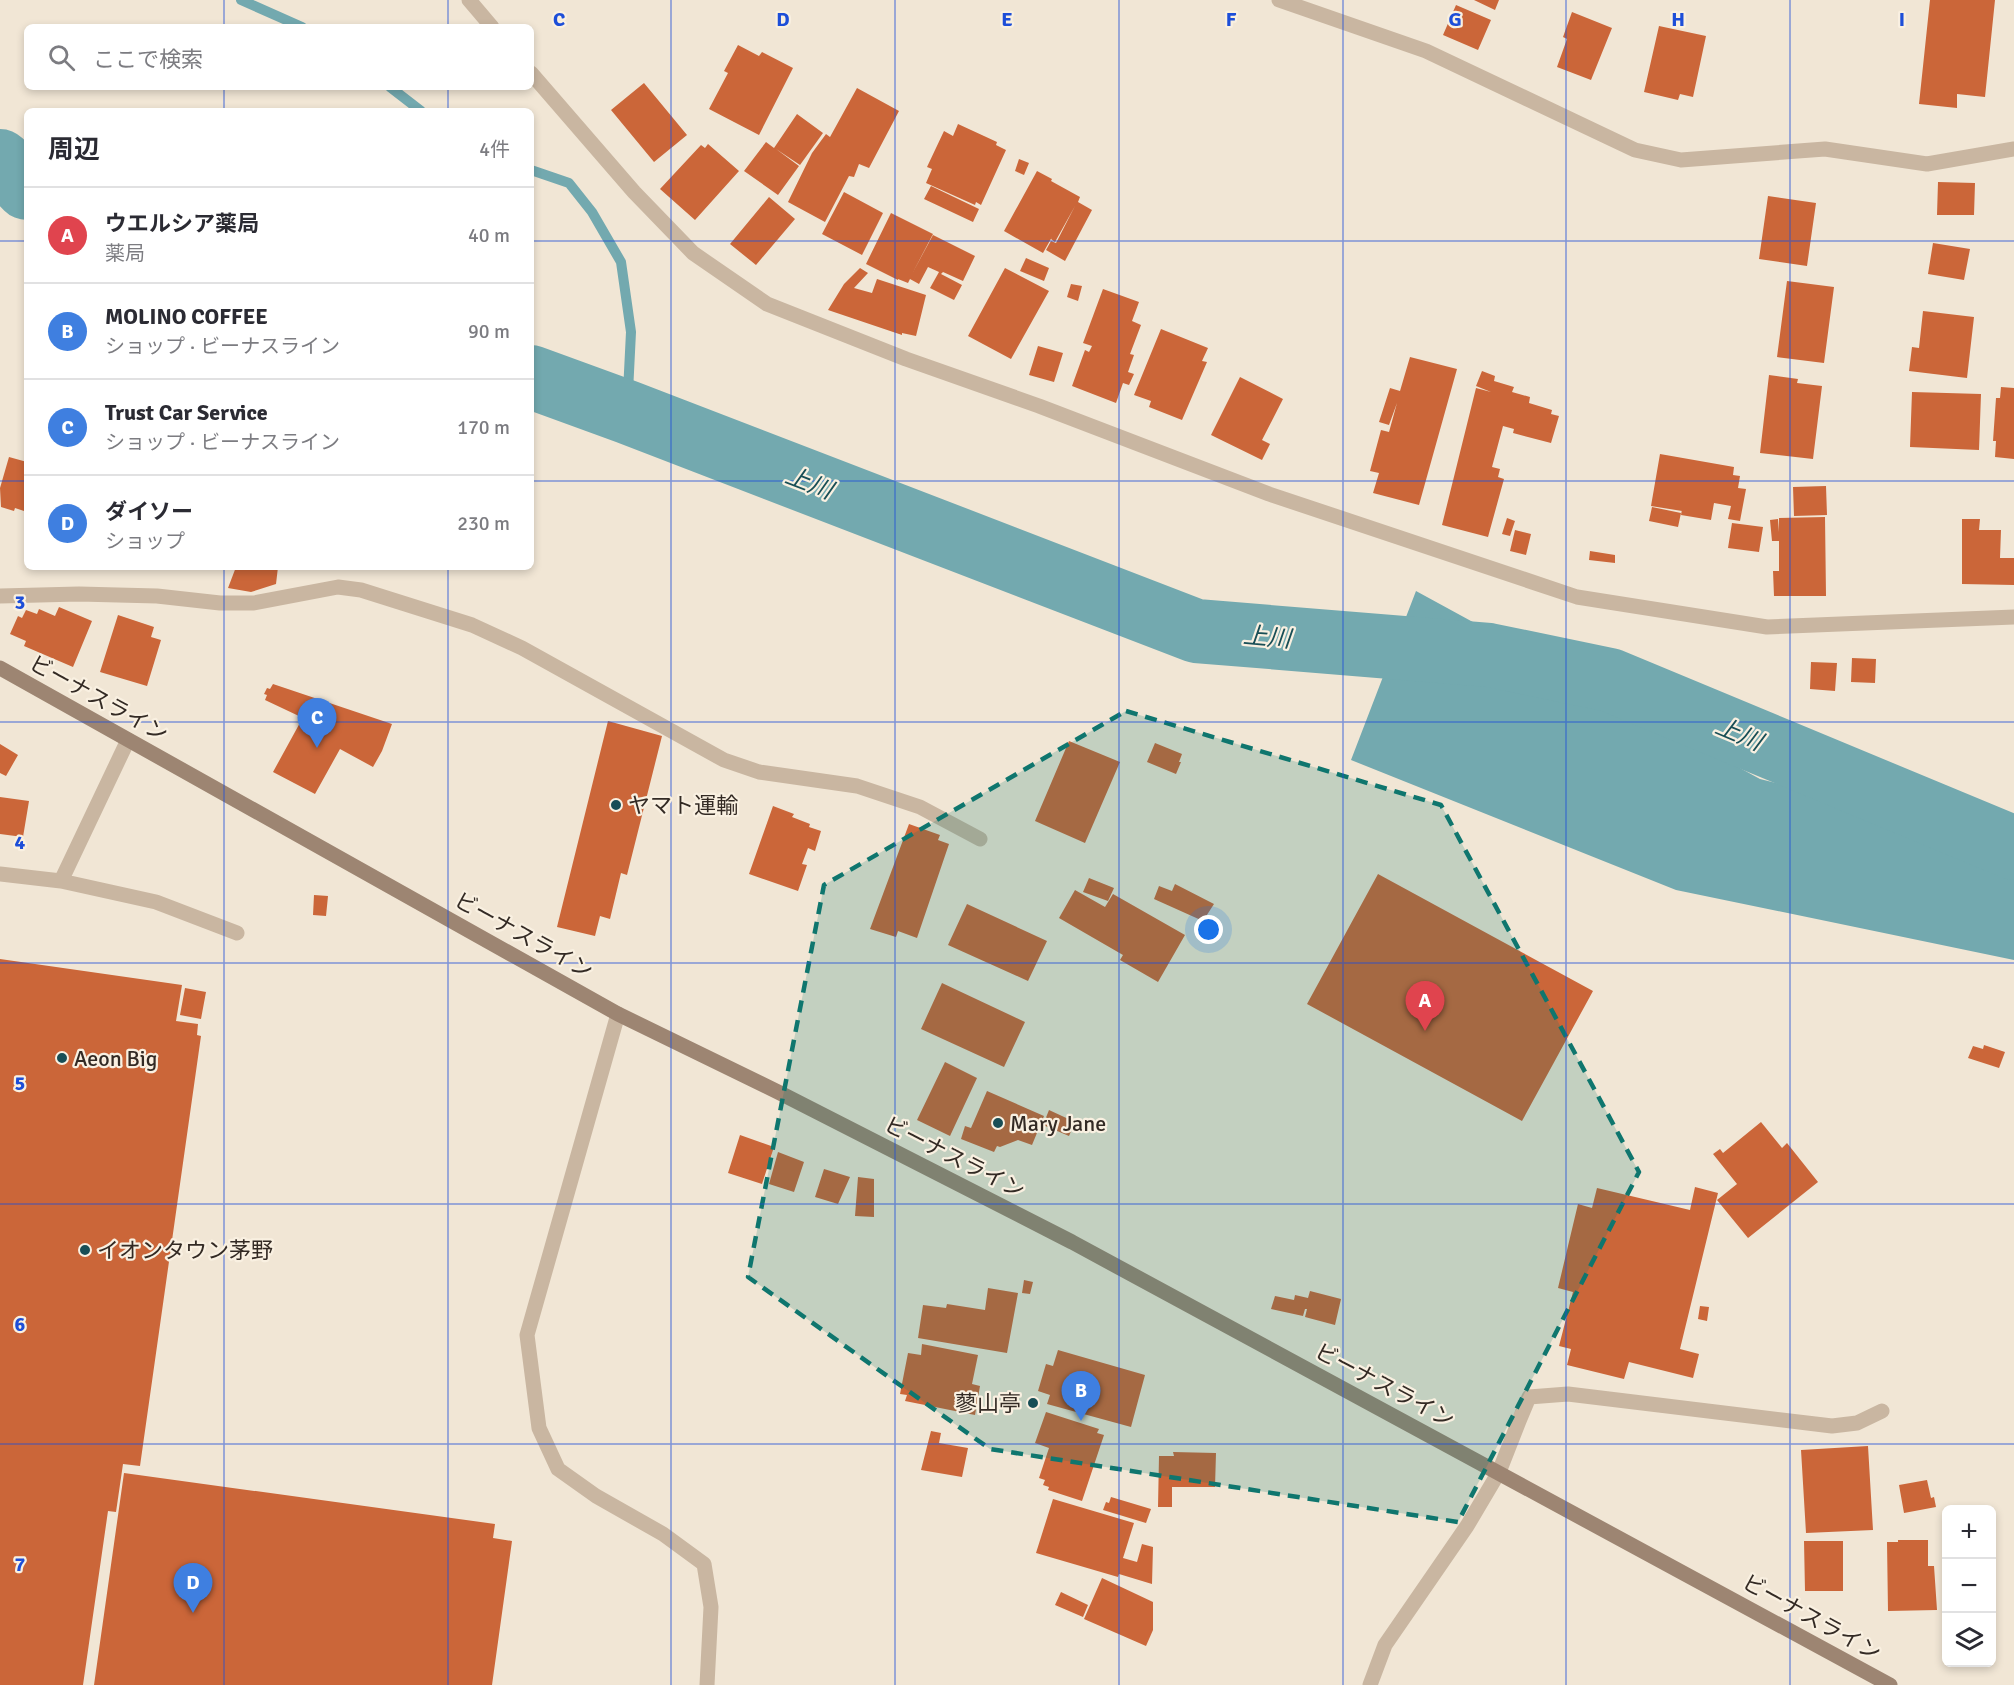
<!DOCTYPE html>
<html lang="ja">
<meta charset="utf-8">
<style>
body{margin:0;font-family:Signika,"Noto Sans JP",sans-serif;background:#f7f7f7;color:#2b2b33}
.controls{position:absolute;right:18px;bottom:18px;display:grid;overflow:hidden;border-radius:9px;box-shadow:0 3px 9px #0003}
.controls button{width:54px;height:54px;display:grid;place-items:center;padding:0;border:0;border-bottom:2px solid #e1e1e2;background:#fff;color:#2b2b33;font:30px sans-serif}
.you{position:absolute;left:1209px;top:930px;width:21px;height:21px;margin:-15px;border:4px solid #fff;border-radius:50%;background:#1a73e8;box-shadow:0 0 0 9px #1a73e833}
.badge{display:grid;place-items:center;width:39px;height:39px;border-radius:50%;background:#0f766e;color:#fff;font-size:20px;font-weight:700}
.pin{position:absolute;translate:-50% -50px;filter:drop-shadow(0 2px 3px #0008)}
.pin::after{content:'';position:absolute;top:32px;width:21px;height:18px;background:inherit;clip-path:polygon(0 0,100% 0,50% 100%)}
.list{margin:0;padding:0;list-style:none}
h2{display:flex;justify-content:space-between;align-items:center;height:78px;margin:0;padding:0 24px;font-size:26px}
h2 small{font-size:20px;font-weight:400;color:#7c7c81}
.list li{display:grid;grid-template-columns:39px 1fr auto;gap:18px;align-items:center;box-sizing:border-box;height:96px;padding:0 24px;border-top:2px solid #e1e1e2}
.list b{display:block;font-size:22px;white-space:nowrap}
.list p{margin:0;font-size:20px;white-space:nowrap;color:#7c7c81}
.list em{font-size:20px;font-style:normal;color:#7c7c81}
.icon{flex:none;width:33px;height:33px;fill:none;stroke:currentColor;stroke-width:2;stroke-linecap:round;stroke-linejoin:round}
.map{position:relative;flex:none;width:2014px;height:1685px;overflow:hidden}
.search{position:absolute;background:#fff;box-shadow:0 3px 9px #0003;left:24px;top:24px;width:510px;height:66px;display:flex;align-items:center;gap:15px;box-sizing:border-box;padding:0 21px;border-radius:9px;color:#7c7c81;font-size:22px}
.panel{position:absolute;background:#fff;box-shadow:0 3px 9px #0003;left:24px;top:108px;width:510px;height:462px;border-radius:9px}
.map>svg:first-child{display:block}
.water{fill:#73a9af}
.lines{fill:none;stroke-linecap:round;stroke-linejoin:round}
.stream{stroke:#73a9af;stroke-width:10}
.river{stroke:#73a9af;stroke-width:64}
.building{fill:#cb6639}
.lane{stroke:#c9b6a1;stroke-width:15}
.street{stroke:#c9b6a1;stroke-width:15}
.secondary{stroke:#9d8572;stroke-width:15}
.marked{fill:#0f766e;fill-opacity:0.2;stroke:#0f766e;stroke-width:4.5;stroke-dasharray:12 8;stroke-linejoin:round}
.grid{fill:none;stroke:#1d4ed8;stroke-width:1.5;stroke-opacity:0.55}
.poi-dot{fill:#184e56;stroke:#f9f0e1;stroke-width:2}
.labels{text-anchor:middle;stroke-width:4.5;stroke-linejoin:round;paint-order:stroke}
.street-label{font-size:22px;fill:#332a24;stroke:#f9f0e1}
.poi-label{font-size:22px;fill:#332a24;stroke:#f9f0e1;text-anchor:start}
.water-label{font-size:24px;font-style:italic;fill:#184e56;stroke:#f9f0e1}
.grid-label{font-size:20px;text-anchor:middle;font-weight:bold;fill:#1d4ed8;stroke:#f9f0e1;stroke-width:4.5;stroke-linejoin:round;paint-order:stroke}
</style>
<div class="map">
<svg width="2014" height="1685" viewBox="0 0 2014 1685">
<rect width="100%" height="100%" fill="#f1e6d5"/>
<path class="water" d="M1416 591 1760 779 2014 843V960L1676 890 1351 760Z"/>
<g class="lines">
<path class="stream" d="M241 0 302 27
M390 87 421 111
M531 170 569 183 592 212 621 262 631 332 627 412"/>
<path class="river" d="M0 161 27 188
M531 377 627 412 1196 631 1489 655 1610 680 2014 848"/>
</g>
<path class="building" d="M1474 0H1499L1495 10Z
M1930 0H1995L1985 97 1957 94V108L1919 104Z
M1456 5 1491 20 1478 50 1443 35Z
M1572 12 1612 28 1591 80 1557 67 1567 39 1563 37Z
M1659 26 1706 36 1693 97 1680 94 1678 100 1644 92Z
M738 45 759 56 762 52 793 68 759 135 709 109 728 73 724 71Z
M644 83 687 135 654 162 611 110Z
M857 88 899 111 869 168 859 164 854 177 849 176 825 222 788 202 812 153 826 134 830 137Z
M797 114 823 133 800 165 776 149 799 166 778 195 744 171 766 142 774 148Z
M958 124 997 142 996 145 1006 150 981 205 976 202 975 205 926 183 932 169 927 167 944 131 953 136Z
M708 144 739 171 695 220 660 189 701 145 705 148Z
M1019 159 1029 163 1024 175 1015 171Z
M1037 171 1052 179 1051 181 1080 197 1078 202 1092 210 1065 261 1046 250 1051 241 1061 245 1056 243 1075 206 1055 242 1051 239 1052 237 1043 253 1004 231Z
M1938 182 1975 183 1974 215H1937Z
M931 186 979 209 973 222 924 199Z
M844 192 883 213 862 255 822 234Z
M1768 196 1816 203 1807 266 1759 259Z
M769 197 795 219 756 265 730 244Z
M891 213 933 234 912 274 933 235 975 256 963 281 943 272 941 274 962 285 954 300 930 288 939 272 928 267 919 284 910 279 908 283 898 279V280L866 264Z
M1933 243 1970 249 1964 280 1928 274Z
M1026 258 1049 268 1044 281 1020 271Z
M860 268 868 273 854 288 872 293 877 279 926 295 916 336 902 333V335L828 310 844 284Z
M1005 268 1049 291 1011 359 968 336Z
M1787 281 1834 287 1824 363 1777 357Z
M1071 284 1082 286 1078 301 1067 297Z
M1103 289 1139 302 1132 321 1141 325 1130 354 1134 355 1128 372 1134 374 1129 385 1123 383 1116 403 1072 386 1085 350 1089 352 1092 346 1083 343Z
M1923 311 1974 317 1967 378 1909 371 1912 347 1919 348Z
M1161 329 1208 348 1202 361 1207 362 1182 420 1149 407 1151 401 1134 395Z
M1038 346 1063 353 1054 382 1029 375Z
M1410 357 1457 369 1419 505 1373 493 1379 473 1370 471 1381 430 1389 432 1397 403 1389 425 1379 422 1390 388 1400 391Z
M1482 371 1495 376 1494 381 1514 387 1512 392 1530 397 1529 403 1552 410 1551 414 1559 416 1551 443 1513 433 1514 429 1503 426 1492 467 1500 469 1498 477 1504 479 1488 537 1442 525 1476 388 1491 392 1476 386Z
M1769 375 1798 379 1797 383 1822 386 1813 459 1760 453Z
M1240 377 1283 399 1262 440 1270 444 1262 460 1211 435Z
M2001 387 2014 388V459L1995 457 1996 441H1993L1996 398H2000Z
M1912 392 1981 394 1979 450 1910 447Z
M1660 454 1734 467 1733 475 1740 476 1738 488 1746 489 1740 521 1728 519 1731 506 1714 503 1711 520 1681 515 1682 509V511L1651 506Z
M9 457 27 462V512L15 508 14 511 1 507 0 488Z
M1826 486 1827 515 1794 516 1793 487Z
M1652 507 1681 513 1678 527 1649 521Z
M1825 517 1826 596H1774L1773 571H1779V541H1772L1770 520 1778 519 1779 532V518Z
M1507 518 1515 521 1510 536 1502 534Z
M1962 519H1980L1979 530H2001L2000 558H2014V585L1962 584Z
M1732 523 1763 527 1759 552 1728 548Z
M1515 530 1531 534 1526 555 1510 551Z
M1590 551 1615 555V563L1589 560Z
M236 567H278L276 584 251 592 228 588Z
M59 607 92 621 73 667 24 646 26 641 10 634 18 616 22 618 26 610 37 614 39 609 55 616Z
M118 615 154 627 151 637 161 640 147 686 100 672Z
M1852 658 1876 659 1875 683 1851 682Z
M1811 662 1837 663 1835 691 1810 689Z
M273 684 392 724 382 751 373 767 340 749 315 794 273 772 307 710 305 709 301 717 265 700 267 695 264 694 267 688 270 689Z
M608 721 662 736 627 875 621 873 610 919 600 916 595 936 557 927Z
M1069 741 1120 762 1085 843 1035 821Z
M1155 743 1182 754 1179 762H1181L1176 774 1147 762Z
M0 744 18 755 6 776 0 773Z
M0 797 29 801 23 837 0 834Z
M773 806 794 814 792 817 810 824 809 827 821 831 815 851 808 848 802 864 807 865 798 891 749 874Z
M909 824 940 835 938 840 949 844 917 938 898 931 896 937 870 929Z
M1378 874 1593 991 1522 1121 1307 1004Z
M1089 878 1114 888 1108 901 1083 892Z
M1175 884 1214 904 1203 921 1154 899 1159 886 1172 891Z
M1075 890 1105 907 1113 894 1185 935 1158 982 1120 960 1123 955 1059 918Z
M314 895 328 896 326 916 313 915Z
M967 904 1047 941 1028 981 948 945Z
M0 959 182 985 176 1021 198 1024 197 1035 201 1036 140 1466 123 1464 116 1512 108 1511 83 1685H0Z
M942 983 1025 1022 1004 1067 921 1029Z
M185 988 206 992 201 1019 180 1015Z
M1984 1045 2005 1052 1999 1068 1968 1058 1973 1046 1983 1049Z
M945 1062 977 1078 950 1136 917 1120Z
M987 1091 1044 1116 1032 1145 1018 1140 1000 1147 997 1146 994 1152 961 1139 965 1126 971 1128Z
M1049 1110 1075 1122 1069 1136 1043 1125Z
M1761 1122 1782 1148 1787 1143 1818 1182 1748 1238 1717 1200 1737 1184 1713 1154 1720 1149 1723 1153Z
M740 1135 774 1147 762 1184 728 1173Z
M778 1152 804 1162 794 1192 769 1184Z
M824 1169 850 1177 838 1204 815 1197Z
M858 1177 874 1179V1217L855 1216Z
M1695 1187 1718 1193 1680 1349 1699 1354 1693 1378 1629 1362 1624 1379 1567 1365 1571 1349 1559 1346 1573 1292 1558 1288 1578 1204 1592 1208 1597 1188 1690 1210Z
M1024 1280 1033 1282 1030 1294 1022 1293Z
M988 1288 1018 1293 1007 1353 918 1338 923 1305 946 1308 947 1304 985 1310Z
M1310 1291 1341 1299 1335 1325 1305 1317 1307 1309H1305L1303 1316 1271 1309 1275 1296 1294 1300 1295 1295 1308 1298Z
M1700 1306 1709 1307 1707 1321 1698 1319Z
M922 1344 978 1355 972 1384 980 1386 975 1415 905 1401 907 1395 900 1394 908 1353 921 1355Z
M1058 1350 1145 1375 1131 1427 1047 1404 1050 1395 1038 1391 1046 1364 1053 1366Z
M1046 1412 1099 1429 1097 1433 1104 1435 1082 1501 1048 1490 1049 1487 1043 1485 1045 1480 1039 1478 1049 1448 1035 1443Z
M931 1431 941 1433 939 1443 968 1448 962 1477 921 1470Z
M1868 1446 1873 1530 1806 1533 1801 1450Z
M1173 1452 1216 1453 1215 1487H1172V1507H1158L1159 1456H1174Z
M124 1473 495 1524 493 1538 512 1541 492 1685H94Z
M1927 1480 1931 1498 1934 1497 1936 1507 1904 1513 1899 1485Z
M1111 1497 1151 1509 1146 1523 1103 1510 1106 1502 1109 1503Z
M1053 1499 1134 1523 1123 1558 1137 1562 1142 1544 1153 1547 1152 1584 1119 1574 1118 1577 1036 1553Z
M1898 1540H1928V1566H1934L1937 1610 1888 1611 1887 1542H1898Z
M1804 1541H1843V1591H1805Z
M1102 1578 1153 1602V1630L1146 1646 1084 1619Z
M1061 1592 1088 1605 1083 1617 1055 1605Z"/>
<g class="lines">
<path class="lane" d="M0 874 61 881 156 902 237 933
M61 881 128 740"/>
<path class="street" d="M469 0 492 27
M1279 0 1426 51 1635 150 1681 160 1825 149 1927 164 2014 149
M531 73 634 192 693 253 767 304 906 359 1039 406 1269 494 1577 597 1767 627 2014 617
M0 596 79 594 157 596 220 603H254L338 587 361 590 472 625 522 648 724 760 759 772 857 786 920 807 980 839
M618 1014 527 1335 539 1428 558 1469 596 1496 663 1534 704 1564 711 1607 707 1685
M1370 1685 1385 1645 1467 1526 1499 1472 1519 1421 1529 1397 1568 1394 1832 1426 1857 1423 1882 1411"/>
<path class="secondary" d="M0 668 618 1014 778 1092 1072 1242 1890 1685"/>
</g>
<path class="marked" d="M1126 711 1441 805 1639 1172 1458 1522 990 1449 748 1277 824 885Z"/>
<path class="grid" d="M224 0V27M448 0V27M671 0V1685M895 0V1685M1119 0V1685M1343 0V1685M1566 0V1685M1790 0V1685M224 87V111M448 87V111M0 241H27M531 241H2014M0 481H27M531 481H2014M224 567V1685M448 567V1685M0 722H2014M0 963H2014M0 1204H2014M0 1444H2014"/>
<g class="poi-dot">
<circle cx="616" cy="805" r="6"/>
<circle cx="62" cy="1058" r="6"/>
<circle cx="998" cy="1123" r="6"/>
<circle cx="85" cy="1250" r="6"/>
<circle cx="1033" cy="1403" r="6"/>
</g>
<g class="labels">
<g class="street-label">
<text transform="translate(99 698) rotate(29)" y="8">ビーナスライン</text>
<text transform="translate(524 935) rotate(29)" y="8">ビーナスライン</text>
<text transform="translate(955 1157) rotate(27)" y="8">ビーナスライン</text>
<text transform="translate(1385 1385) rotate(28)" y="8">ビーナスライン</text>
<text transform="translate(1812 1617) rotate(29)" y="8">ビーナスライン</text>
</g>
<g class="poi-label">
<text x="628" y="813">ヤマト運輸</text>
<text x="74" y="1066">Aeon Big</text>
<text x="1010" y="1131">Mary Jane</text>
<text x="97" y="1258">イオンタウン茅野</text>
<text x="1021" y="1411" text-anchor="end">蓼山亭</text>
</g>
<g class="water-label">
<text transform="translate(809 483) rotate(21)" y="8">上川</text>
<text transform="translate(1267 637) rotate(5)" y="8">上川</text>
<text transform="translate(1739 734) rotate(23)" y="8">上川</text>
</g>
</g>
<g class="grid-label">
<text x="559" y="26">C</text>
<text x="783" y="26">D</text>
<text x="1007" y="26">E</text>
<text x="1231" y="26">F</text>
<text x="1455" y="26">G</text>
<text x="1678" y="26">H</text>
<text x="1902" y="26">I</text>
<text x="20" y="609">3</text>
<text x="20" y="849">4</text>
<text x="20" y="1090">5</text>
<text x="20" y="1331">6</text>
<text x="20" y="1571">7</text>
</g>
</svg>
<div class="controls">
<button>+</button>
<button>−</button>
<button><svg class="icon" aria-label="layers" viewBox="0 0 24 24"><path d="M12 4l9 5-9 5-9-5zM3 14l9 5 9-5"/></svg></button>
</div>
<div class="you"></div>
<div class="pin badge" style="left:1425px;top:1031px;background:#e0444e">A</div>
<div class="pin badge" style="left:1081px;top:1421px;background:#3f7fe0">B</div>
<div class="pin badge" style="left:317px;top:748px;background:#3f7fe0">C</div>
<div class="pin badge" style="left:193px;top:1613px;background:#3f7fe0">D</div>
<div class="search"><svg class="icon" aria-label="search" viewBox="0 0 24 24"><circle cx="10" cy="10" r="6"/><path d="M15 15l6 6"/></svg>ここで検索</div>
<section class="panel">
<h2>周辺<small>4件</small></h2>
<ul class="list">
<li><span class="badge" style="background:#e0444e">A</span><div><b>ウエルシア薬局</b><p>薬局</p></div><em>40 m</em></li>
<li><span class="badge" style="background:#3f7fe0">B</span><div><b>MOLINO COFFEE</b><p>ショップ · ビーナスライン</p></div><em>90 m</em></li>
<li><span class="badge" style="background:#3f7fe0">C</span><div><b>Trust Car Service</b><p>ショップ · ビーナスライン</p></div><em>170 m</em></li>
<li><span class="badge" style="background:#3f7fe0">D</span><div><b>ダイソー</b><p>ショップ</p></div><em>230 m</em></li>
</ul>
</section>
</div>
